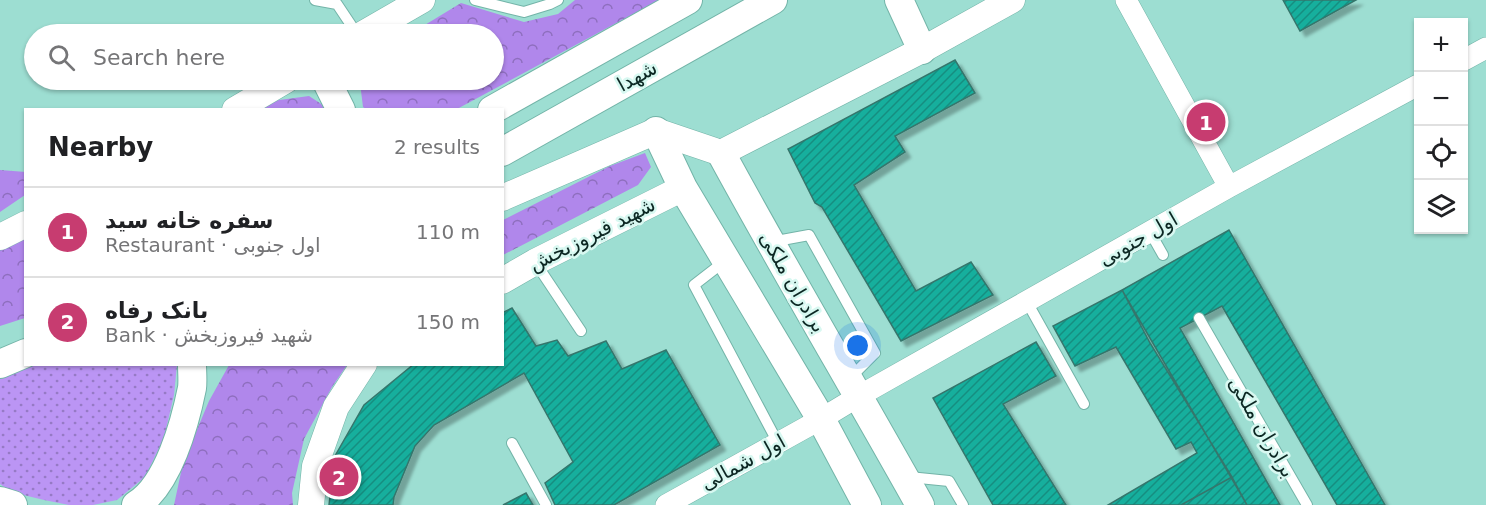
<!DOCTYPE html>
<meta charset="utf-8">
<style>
body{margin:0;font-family:"DejaVu Sans","Noto Naskh Arabic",sans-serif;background:#f2f2f2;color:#202124}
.controls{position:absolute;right:18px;top:18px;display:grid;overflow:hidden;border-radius:0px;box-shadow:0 2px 4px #0004}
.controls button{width:54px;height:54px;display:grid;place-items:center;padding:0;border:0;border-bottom:2px solid #e0e0e0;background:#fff;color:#202124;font:30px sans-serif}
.you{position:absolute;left:858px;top:346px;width:21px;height:21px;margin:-15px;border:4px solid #fff;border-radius:50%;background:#1a73e8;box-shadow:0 0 0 9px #1a73e833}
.badge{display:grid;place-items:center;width:39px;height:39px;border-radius:50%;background:#c73c70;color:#fff;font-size:20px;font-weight:700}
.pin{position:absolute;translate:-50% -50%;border:3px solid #fff;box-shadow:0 2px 6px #0006}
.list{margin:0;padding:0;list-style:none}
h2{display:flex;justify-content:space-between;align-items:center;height:78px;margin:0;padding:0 24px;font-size:26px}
h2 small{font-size:20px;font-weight:400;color:#757577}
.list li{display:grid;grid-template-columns:39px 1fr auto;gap:18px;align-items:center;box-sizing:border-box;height:90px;padding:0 24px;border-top:2px solid #e0e0e0}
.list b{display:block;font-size:22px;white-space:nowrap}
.list p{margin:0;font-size:20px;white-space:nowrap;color:#757577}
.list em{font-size:20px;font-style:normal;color:#757577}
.icon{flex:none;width:33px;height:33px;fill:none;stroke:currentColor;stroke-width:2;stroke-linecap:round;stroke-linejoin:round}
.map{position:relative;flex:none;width:1486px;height:505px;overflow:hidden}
.search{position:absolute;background:#fff;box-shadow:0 2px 4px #0004;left:24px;top:24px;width:480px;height:66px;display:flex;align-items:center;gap:15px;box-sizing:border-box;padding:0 21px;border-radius:33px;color:#757577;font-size:22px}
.panel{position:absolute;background:#fff;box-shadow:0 2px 4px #0004;left:24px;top:108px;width:480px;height:258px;border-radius:0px}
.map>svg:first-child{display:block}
.grass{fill:url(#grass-dots)}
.forest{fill:url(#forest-crowns)}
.building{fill:url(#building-hatch);stroke:#36766c;stroke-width:1.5;filter:url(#shadow)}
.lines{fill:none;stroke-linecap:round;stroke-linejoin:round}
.service-casing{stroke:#73b4a8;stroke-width:12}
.minor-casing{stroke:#73b4a8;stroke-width:22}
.tertiary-casing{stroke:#73b4a8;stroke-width:27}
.secondary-casing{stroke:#73b4a8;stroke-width:30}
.service{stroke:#fff;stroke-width:10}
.minor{stroke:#fff;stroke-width:21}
.tertiary{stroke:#fff;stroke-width:26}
.secondary{stroke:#fff;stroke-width:28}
.labels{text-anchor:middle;stroke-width:5;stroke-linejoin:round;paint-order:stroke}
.street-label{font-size:20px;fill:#0c2723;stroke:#d8f8f1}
</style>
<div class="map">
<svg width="1486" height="505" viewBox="0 0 1486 505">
<defs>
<pattern id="grass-dots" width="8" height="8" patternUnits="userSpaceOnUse" patternTransform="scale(1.5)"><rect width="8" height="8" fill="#bb95f4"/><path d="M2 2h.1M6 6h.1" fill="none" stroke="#967ac5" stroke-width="1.8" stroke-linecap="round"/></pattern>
<pattern id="forest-crowns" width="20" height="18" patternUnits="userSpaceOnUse" patternTransform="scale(1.5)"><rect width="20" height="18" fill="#b087eb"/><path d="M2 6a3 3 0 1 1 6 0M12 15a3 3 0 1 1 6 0" fill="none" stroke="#8e6ebe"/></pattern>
<pattern id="building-hatch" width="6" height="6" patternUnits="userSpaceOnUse" patternTransform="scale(1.5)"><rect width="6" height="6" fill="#17af9d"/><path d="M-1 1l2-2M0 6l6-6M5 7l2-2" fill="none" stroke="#138e80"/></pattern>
<filter id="shadow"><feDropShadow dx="5.5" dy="5.5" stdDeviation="1.5" flood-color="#0004"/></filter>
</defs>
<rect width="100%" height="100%" fill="#9dded2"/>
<path class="grass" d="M34 365H177L174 395 164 438 145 477 117 500 93 505H69L44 500 11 492 0 484V379Z"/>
<path class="forest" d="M575 0H659L457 109H366L363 107 360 83 362 80H494V34H410L461 3 524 22 558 14Z
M309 96 326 107 327 110H259L272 101Z
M645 153 651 167 638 185 503 255V220L610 166Z
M0 170 26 172 25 195 0 212Z
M25 237V318L0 326V247Z
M229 365H347L332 387 304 439 292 493 293 505H174L183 463 209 401Z"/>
<path class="building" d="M1283 0H1356L1300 31Z
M955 60 975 93 895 136 905 152 854 185 916 291 971 262 993 295 901 341 822 207 815 203 788 149Z
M1229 230 1385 505H1337L1222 306 1180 328 1280 505H1247L1122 290Z
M1122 290 1150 343 1232 477 1181 505H1108L1197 453 1191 442 1176 449 1116 347 1075 366 1053 326Z
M512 308 536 346 557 340 568 356 606 341 622 369 666 350 720 445 614 505H555L545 483 573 462 524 373 434 425 415 446 394 497 393 505H329L335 456 364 405 414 364H502V313Z
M1036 342 1056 376 1003 404 1066 505H993L933 398Z
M1232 477 1247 505H1181Z
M526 493 533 505H503Z"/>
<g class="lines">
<g class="service-casing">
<path id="service" d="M315 0 337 4 357 34
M475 0 524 12 550 4 558 0
M1150 232 1163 255
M771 242 809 235 875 353 850 378
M725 261 694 285 778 443
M535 262 581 331
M1027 302 1084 404
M1199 318 1307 505
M512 443 546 505
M909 477 949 481 963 505"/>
</g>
<g class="minor-casing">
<path id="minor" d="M1126 0 1229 187
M1464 60 1486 48
M666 505 821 419 859 396 1229 187 1418 85"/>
</g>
<g class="tertiary-casing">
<path id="tertiary" d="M363 34 422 0
M235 110 286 80
M502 198 656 131 721 153 922 50 1012 0
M0 237 26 224
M502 281 535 262 683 188
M311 505 315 466 336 407 364 364"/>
</g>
<g class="secondary-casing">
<path id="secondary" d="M899 0 922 50
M326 80 341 110
M492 110 688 0
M656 131 683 188 821 419 867 505
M502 152 773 0
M721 153C785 271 854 387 920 505
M0 364 26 353
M0 501 13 505
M136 505C168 486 185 423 192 388 193 381 192 372 192 364"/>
</g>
<use href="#service" class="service"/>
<use href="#minor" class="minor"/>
<use href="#tertiary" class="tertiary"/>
<use href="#secondary" class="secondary"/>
</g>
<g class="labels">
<g class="street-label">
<text transform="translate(637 76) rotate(-29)" y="7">شهدا</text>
<text transform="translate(592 234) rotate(-27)" y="7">شهید فیروزبخش</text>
<text transform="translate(1138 239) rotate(-30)" y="7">اول جنوبی</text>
<text transform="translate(793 282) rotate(60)" y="7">برادران ملکی</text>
<text transform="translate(1262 427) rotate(60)" y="7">برادران ملکی</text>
<text transform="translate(743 462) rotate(-29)" y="7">اول شمالی</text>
</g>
</g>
</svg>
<div class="controls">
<button>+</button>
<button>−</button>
<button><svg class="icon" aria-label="locate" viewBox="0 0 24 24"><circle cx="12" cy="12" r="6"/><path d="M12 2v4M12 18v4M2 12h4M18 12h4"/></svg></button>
<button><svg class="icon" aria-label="layers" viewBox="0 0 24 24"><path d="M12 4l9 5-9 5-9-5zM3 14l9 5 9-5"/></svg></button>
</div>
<div class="you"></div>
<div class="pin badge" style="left:1206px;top:122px">1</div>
<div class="pin badge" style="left:339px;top:477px">2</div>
<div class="search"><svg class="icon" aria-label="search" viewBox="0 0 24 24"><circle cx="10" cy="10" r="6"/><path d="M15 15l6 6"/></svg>Search here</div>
<section class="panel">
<h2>Nearby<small>2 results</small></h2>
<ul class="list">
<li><span class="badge">1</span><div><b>سفره خانه سید</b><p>Restaurant · اول جنوبی</p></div><em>110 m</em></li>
<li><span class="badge">2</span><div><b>بانک رفاه</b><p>Bank · شهید فیروزبخش</p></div><em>150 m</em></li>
</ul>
</section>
</div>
